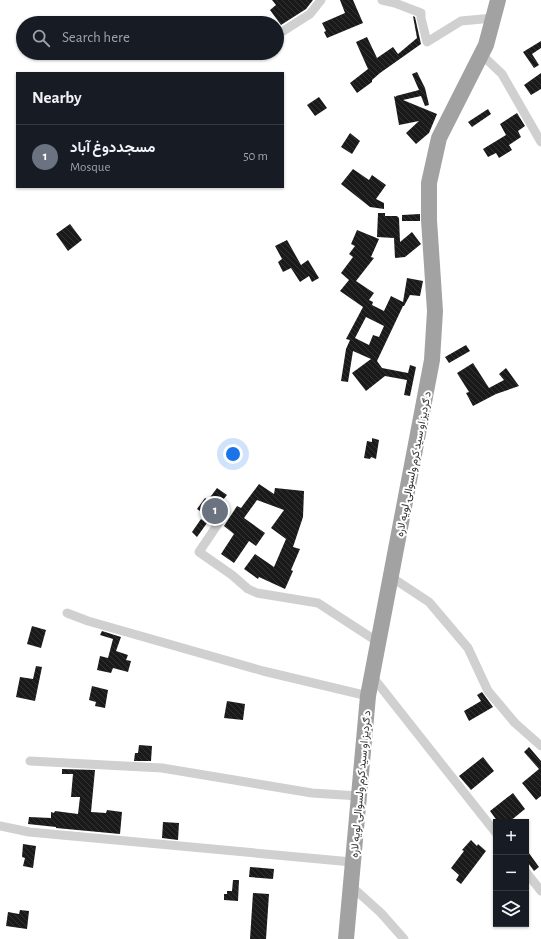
<!DOCTYPE html>
<meta charset="utf-8">
<style>
body{margin:0;font-family:"Alegreya Sans",Vazirmatn,sans-serif;background:#242831;color:#f1f3f6}
.controls{position:absolute;right:12px;bottom:12px;display:grid;overflow:hidden;border-radius:0px;box-shadow:0 1px 3px #0004}
.controls button{width:36px;height:36px;display:grid;place-items:center;padding:0;border:0;border-bottom:1px solid #363941;background:#171b24;color:#f1f3f6;font:20px sans-serif}
.you{position:absolute;left:233px;top:454px;width:14px;height:14px;margin:-10px;border:3px solid #fff;border-radius:50%;background:#1a73e8;box-shadow:0 0 0 6px #1a73e833}
.badge{display:grid;place-items:center;width:26px;height:26px;border-radius:50%;background:#db2777;color:#fff;font-size:13px;font-weight:700}
.pin{position:absolute;translate:-50% -50%;border:2px solid #fff;box-shadow:0 1px 4px #0006}
.list{margin:0;padding:0;list-style:none}
h2{display:flex;justify-content:space-between;align-items:center;height:52px;margin:0;padding:0 16px;font-size:17px}
h2 small{font-size:13px;font-weight:400;color:#9ea1a6}
.list li{display:grid;grid-template-columns:26px 1fr auto;gap:12px;align-items:center;box-sizing:border-box;height:64px;padding:0 16px;border-top:1px solid #363941}
.list b{display:block;font-size:15px;white-space:nowrap}
.list p{margin:0;font-size:13px;white-space:nowrap;color:#9ea1a6}
.list em{font-size:13px;font-style:normal;color:#9ea1a6}
.icon{flex:none;width:22px;height:22px;fill:none;stroke:currentColor;stroke-width:2;stroke-linecap:round;stroke-linejoin:round}
.map{position:relative;flex:none;width:541px;height:939px;overflow:hidden}
.search{position:absolute;background:#171b24;box-shadow:0 1px 3px #0004;left:16px;top:16px;width:268px;height:44px;display:flex;align-items:center;gap:10px;box-sizing:border-box;padding:0 14px;border-radius:22px;color:#9ea1a6;font-size:15px}
.panel{position:absolute;background:#171b24;box-shadow:0 1px 3px #0004;left:16px;top:72px;width:268px;height:116px;border-radius:0px}
.map>svg:first-child{display:block}
.building{fill:url(#building-back-hatch);fill-rule:evenodd}
.lines{fill:none;stroke-linecap:round;stroke-linejoin:round}
.minor{stroke:#d0d0d0;stroke-width:9}
.trunk{stroke:#a2a2a2;stroke-width:16}
.labels{text-anchor:middle;stroke-width:4;stroke-linejoin:round;paint-order:stroke}
.street-label{font-size:11px;fill:#333;stroke:#fff}
</style>
<div class="map">
<svg width="541" height="939" viewBox="0 0 541 939">
<defs>
<pattern id="building-back-hatch" width="6" height="6" patternUnits="userSpaceOnUse"><rect width="6" height="6" fill="#1a1a1a"/><path d="M-1 5l2 2M0 0l6 6M5-1l2 2" fill="none" stroke="#333"/></pattern>
</defs>
<rect width="100%" height="100%" fill="#fff"/>
<path class="building" d="M272 0H313L306 9 281 25 270 10 276 5Z
M340 0H353L363 23 327 38 324 32 326 31 322 23 345 13Z
M413 16 415 17 421 44 380 73 372 80V82L357 93 350 83 368 69 356 42 367 37 377 58 393 47 398 54 417 38Z
M541 41V48L532 54 539 65 534 68 523 52Z
M417 72 425 88 429 105 425 106 421 96 403 100 437 114 429 133 416 144 406 133 419 121 399 125 394 96 396 97V96L419 90 412 74Z
M541 73V89L531 95 524 85Z
M319 97 327 108 315 116 307 105Z
M488 109 491 114 472 127 468 122Z
M517 113 525 126 518 131 521 137 509 145 512 150 499 158 496 153 488 157 483 149 506 135 500 124Z
M350 133 360 141 352 154 341 147Z
M353 169 369 180 372 175 386 185 376 199 384 203V209L370 207 341 184Z
M378 213H385V216H397L399 218 400 242 412 232 421 244 405 257 395 258 394 238 377 237Z
M420 214V221H402V215Z
M70 224 82 240 68 251 56 234Z
M357 230 379 239 371 257 374 258 356 281 374 293 369 300 373 302 372 305 384 311 391 296 403 302 407 278 423 281 420 296 410 295 404 306H403L377 361 382 368 408 373 410 365 416 367 410 396 404 395 407 380 385 376 366 391 352 373 371 359 353 351 348 382 341 381 346 349 350 340 346 339 363 307 340 291 349 280 341 273 353 257 349 254 355 246 351 244ZM366 317 384 326 379 337 373 335 369 345 355 338Z
M287 240 301 265 308 260 319 278 312 282 309 276 300 282 291 268 283 272 278 262 282 259 275 246Z
M466 345 470 351 449 363 445 357Z
M473 363 489 388 504 380 499 374 506 368 519 386 496 394 473 406 466 393 469 392 457 373Z
M372 438 379 440 376 459 371 457 370 459 364 458 367 441 372 442Z
M259 484 274 494 275 488 304 491 303 517 293 547 300 549 291 570 293 571 285 589 259 577 258 579 244 569 255 554 274 567 286 539 271 528 284 510 257 500 244 518 265 533 256 546 249 541 234 563 221 554 234 534 224 526 237 506 241 508Z
M217 488 227 495 209 517 197 509 205 498 208 500Z
M201 519 207 523 197 537 192 532Z
M32 626 46 630 41 648 27 644Z
M102 631 121 637 116 651 128 655 126 660 131 661 128 672 113 668 111 673 97 670 100 656 108 658 113 639 100 635Z
M36 666 42 667 35 701 16 697 20 677 33 679Z
M92 686 108 690 105 708 95 706 96 702 89 700Z
M482 692 493 707 469 721 464 711 481 701 477 695Z
M227 701 245 704 243 720 224 718Z
M139 745 152 746 151 761H134L135 753H138Z
M529 747 541 761V796L536 800 522 783 539 769 524 752Z
M483 757 494 771 471 790 459 776Z
M62 769 95 770 91 812 106 813 107 810 122 812 120 834 56 828V827L28 824 29 817 51 818V812L54 813 55 811 78 814 80 797H71L73 774H62Z
M513 793 525 809 509 822H498L490 811Z
M163 822 179 823 178 840 162 838Z
M471 840 477 846 478 844 486 851 461 884 456 880 459 875 451 868 464 851 462 850Z
M23 844 36 846 33 868 23 866 25 858 22 857Z
M526 849 539 867 534 871 526 860Z
M250 867 274 869 273 879 249 877Z
M233 880H239L238 901 224 900V894H227V891H232Z
M253 893 269 894 266 939H250Z
M20 910 29 911 27 929 6 926 8 912 19 914Z"/>
<g class="lines">
<path class="minor" d="M382 0 395 3 421 13V18L427 42 461 21 493 18
M277 35 310 14 321 0
M481 54 502 74 541 142
M226 512 199 552 232 575 248 589 257 593 318 603 378 642
M391 577 429 602 468 648 488 691 515 723 541 746
M67 613 88 621 263 671 368 696
M372 676 496 833
M30 761 162 768 312 793 359 796
M0 826 29 832 352 862
M526 872 541 891
M350 885 381 913 404 939"/>
<path class="trunk" d="M346 939 368 696 432 360 435 311 429 220V183L439 138 486 45 498 0"/>
</g>
<g class="labels">
<g class="street-label">
<text transform="translate(413 464) rotate(-79)" y="4">د ګردیز او سید کرم ولسوالۍ لویه لاره</text>
<text transform="translate(360 784) rotate(-85)" y="4">د ګردیز او سید کرم ولسوالۍ لویه لاره</text>
</g>
</g>
</svg>
<div class="controls">
<button>+</button>
<button>−</button>
<button><svg class="icon" aria-label="layers" viewBox="0 0 24 24"><path d="M12 4l9 5-9 5-9-5zM3 14l9 5 9-5"/></svg></button>
</div>
<div class="you"></div>
<div class="pin badge" style="left:215px;top:511px;background:#6b7280">1</div>
<div class="search"><svg class="icon" aria-label="search" viewBox="0 0 24 24"><circle cx="10" cy="10" r="6"/><path d="M15 15l6 6"/></svg>Search here</div>
<section class="panel">
<h2>Nearby<small></small></h2>
<ul class="list">
<li><span class="badge" style="background:#6b7280">1</span><div><b>مسجددوغ آباد</b><p>Mosque</p></div><em>50 m</em></li>
</ul>
</section>
</div>
